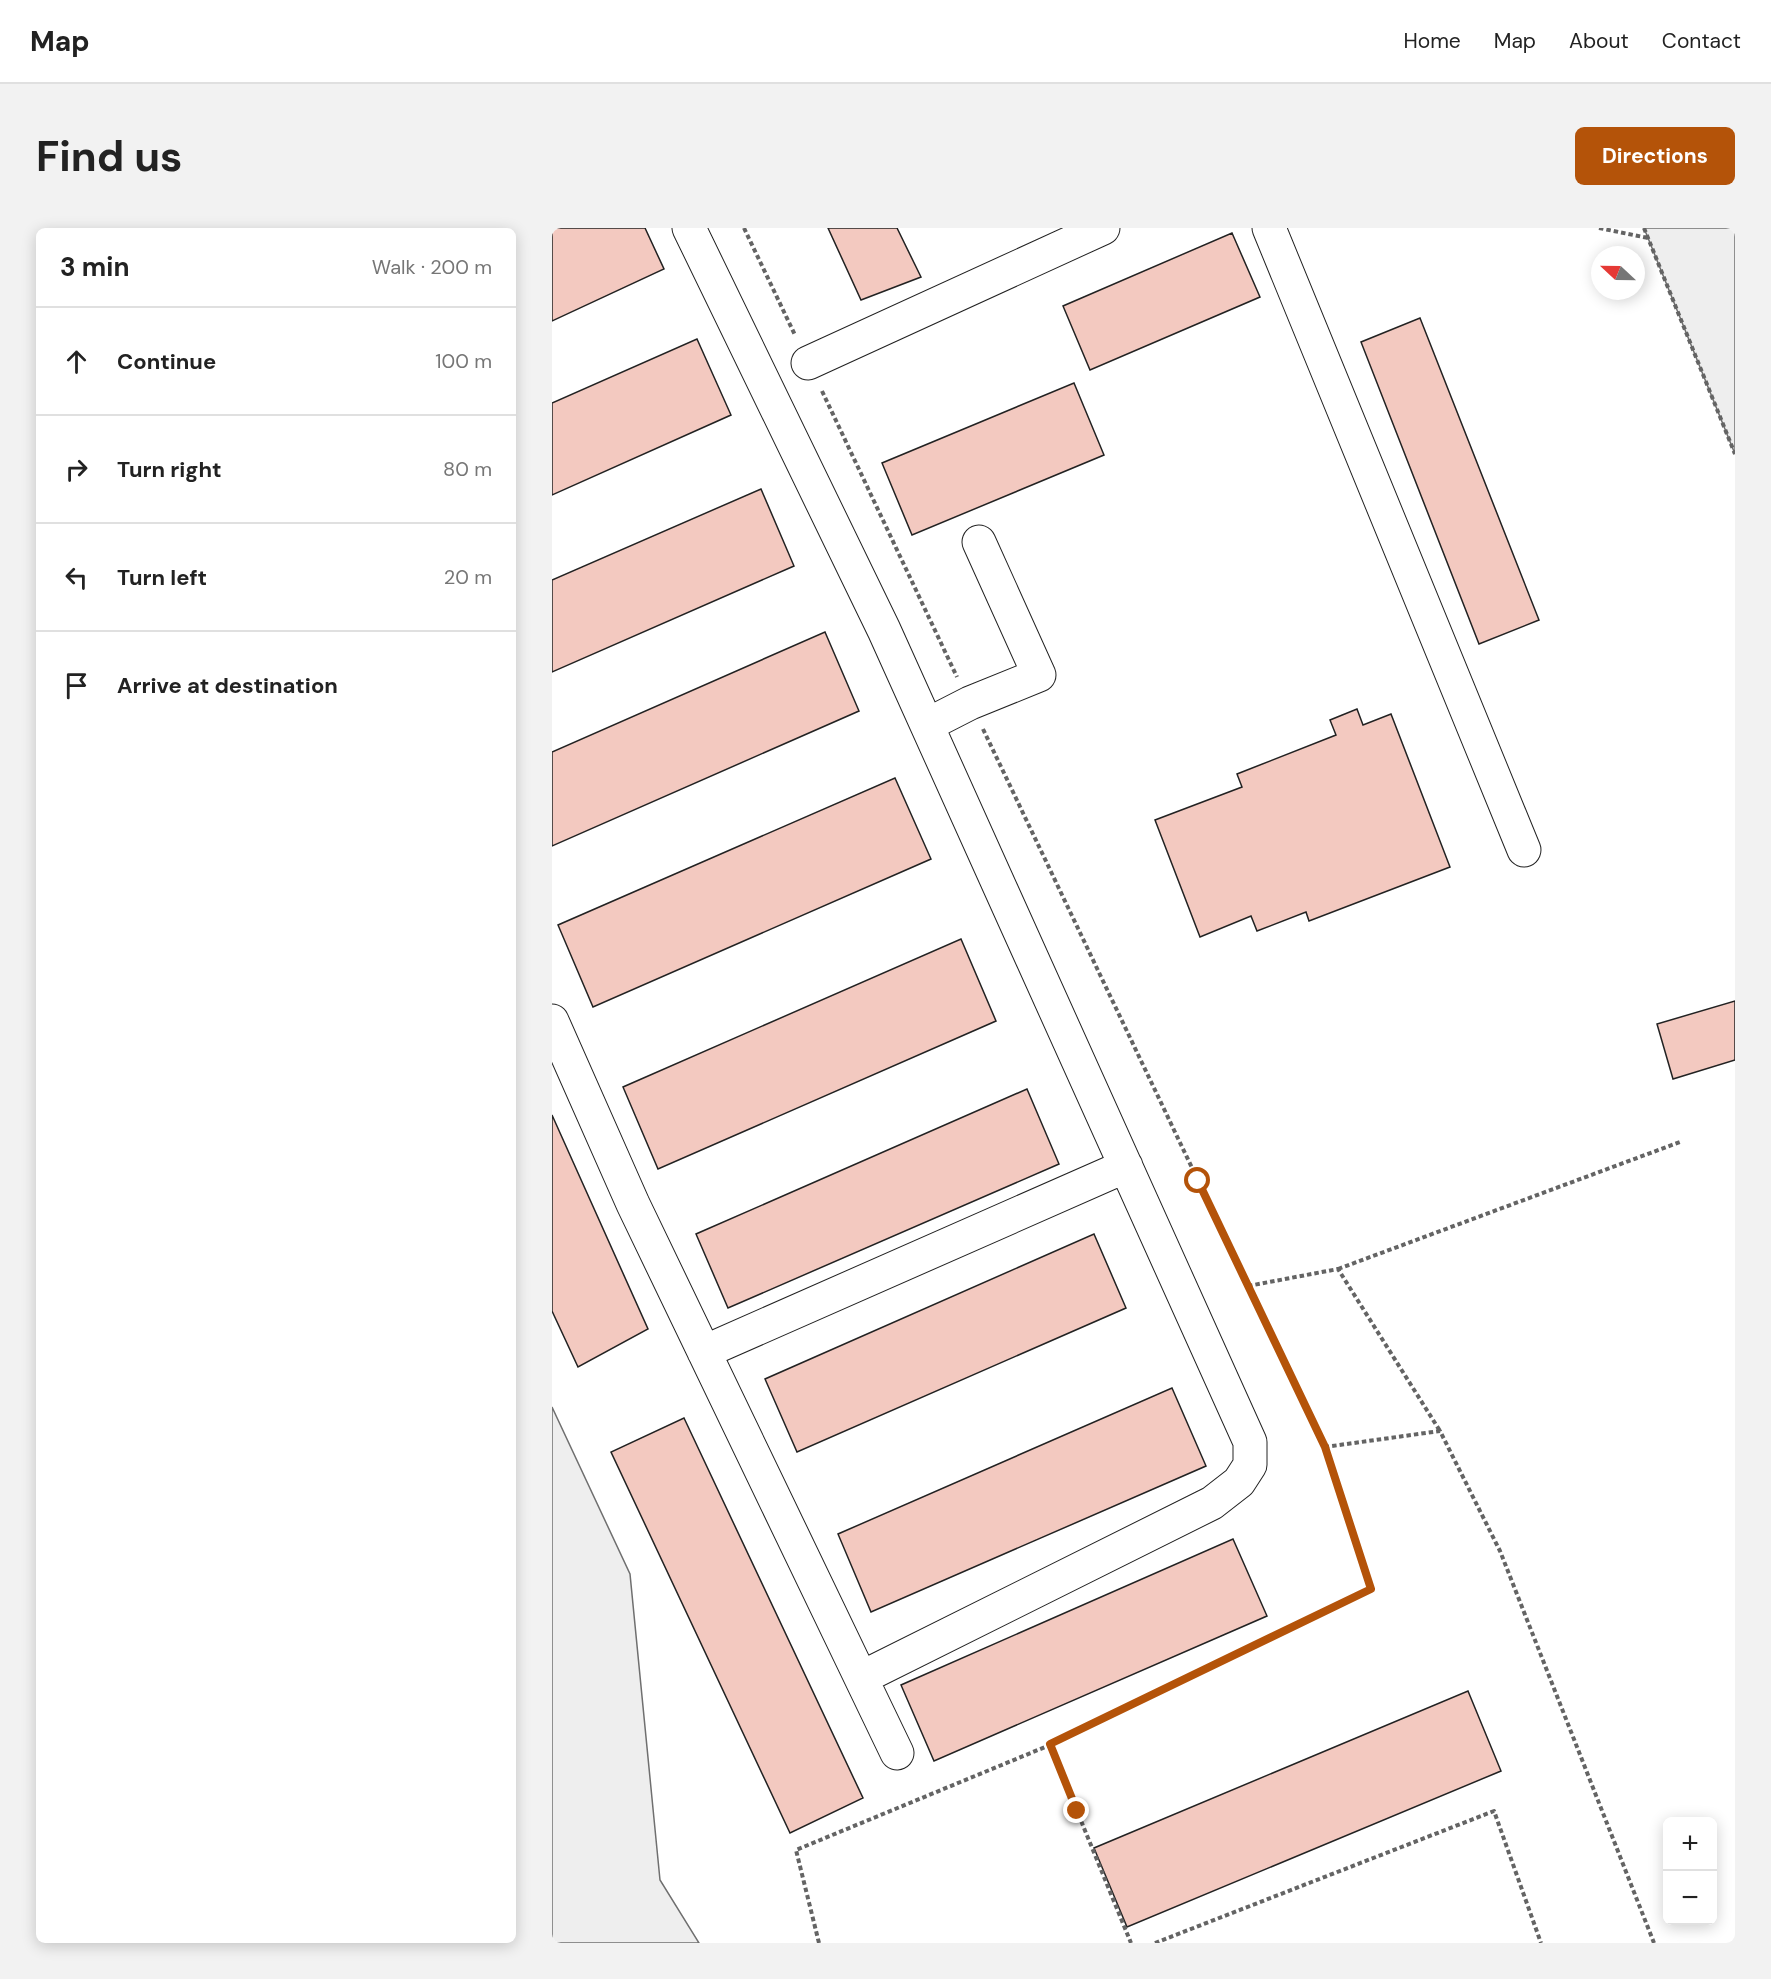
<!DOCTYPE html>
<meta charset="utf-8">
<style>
body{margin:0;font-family:"DM Sans",sans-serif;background:#f2f2f2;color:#222}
.controls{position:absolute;right:18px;bottom:18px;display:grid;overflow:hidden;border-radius:9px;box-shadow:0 3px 15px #0003}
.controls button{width:54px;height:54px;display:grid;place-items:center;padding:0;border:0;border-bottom:2px solid #e0e0e0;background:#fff;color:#222;font:30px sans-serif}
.compass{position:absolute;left:1039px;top:18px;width:54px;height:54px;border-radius:50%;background:#fff;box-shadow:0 3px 15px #0003;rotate:292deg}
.stop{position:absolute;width:18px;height:18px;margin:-14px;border:4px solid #b45309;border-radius:50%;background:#fff}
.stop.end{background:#b45309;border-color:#fff;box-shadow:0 2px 6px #0008}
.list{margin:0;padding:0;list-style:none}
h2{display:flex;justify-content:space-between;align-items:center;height:78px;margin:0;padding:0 24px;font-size:26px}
h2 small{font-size:20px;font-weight:400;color:#767676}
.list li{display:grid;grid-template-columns:39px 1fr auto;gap:18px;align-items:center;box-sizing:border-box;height:108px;padding:0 24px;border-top:2px solid #e0e0e0}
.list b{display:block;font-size:22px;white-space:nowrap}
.list em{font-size:20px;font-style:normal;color:#767676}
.icon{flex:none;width:33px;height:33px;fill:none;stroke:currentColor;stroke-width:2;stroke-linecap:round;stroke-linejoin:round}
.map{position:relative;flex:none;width:1183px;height:1715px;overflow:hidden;border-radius:9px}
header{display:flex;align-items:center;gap:36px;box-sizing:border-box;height:84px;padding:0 30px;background:#fff;border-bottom:2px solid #e0e0e0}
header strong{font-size:28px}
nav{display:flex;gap:33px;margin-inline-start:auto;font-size:21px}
.intro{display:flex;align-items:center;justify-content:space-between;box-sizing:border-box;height:144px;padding:0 36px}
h1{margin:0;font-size:42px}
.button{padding:15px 27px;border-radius:9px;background:#b45309;color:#fff;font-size:21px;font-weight:700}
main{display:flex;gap:36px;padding:0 36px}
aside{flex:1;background:#fff;border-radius:9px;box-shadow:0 3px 15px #0003}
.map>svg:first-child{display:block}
.green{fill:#eee;stroke:#6f6f6f;stroke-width:1.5}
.building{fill:#f3c9c0;stroke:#222;stroke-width:1.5}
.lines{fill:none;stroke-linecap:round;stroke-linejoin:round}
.minor-casing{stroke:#222;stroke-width:35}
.path{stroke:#646464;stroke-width:4;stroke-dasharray:4.5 3;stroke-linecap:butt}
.minor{stroke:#fff;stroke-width:33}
.route{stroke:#b45309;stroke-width:8}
</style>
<header>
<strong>Map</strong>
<nav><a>Home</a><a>Map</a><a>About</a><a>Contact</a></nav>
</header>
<div class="intro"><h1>Find us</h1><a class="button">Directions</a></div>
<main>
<aside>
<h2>3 min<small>Walk · 200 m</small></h2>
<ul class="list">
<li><svg class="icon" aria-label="ahead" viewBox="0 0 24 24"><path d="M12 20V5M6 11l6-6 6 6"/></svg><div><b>Continue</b></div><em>100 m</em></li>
<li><svg class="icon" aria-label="right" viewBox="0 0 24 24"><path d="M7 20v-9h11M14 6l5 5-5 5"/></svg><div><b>Turn right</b></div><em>80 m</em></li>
<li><svg class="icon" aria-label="left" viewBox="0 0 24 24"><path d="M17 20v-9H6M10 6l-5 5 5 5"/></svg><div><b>Turn left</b></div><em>20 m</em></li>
<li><svg class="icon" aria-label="arrive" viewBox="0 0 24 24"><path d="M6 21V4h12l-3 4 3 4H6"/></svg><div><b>Arrive at destination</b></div></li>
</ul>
</aside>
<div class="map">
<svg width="1183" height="1715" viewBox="0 0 1183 1715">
<rect width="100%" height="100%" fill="#fff"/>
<path class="green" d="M1092 0H1183V226L1096 10Z
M0 1179 78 1346 108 1652 147 1715H0Z"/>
<path class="building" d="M0 0H93L112 41 0 93Z
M276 0H345L369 49 309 72Z
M680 5 708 69 538 142 511 78Z
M868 90 987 392 927 416 809 114Z
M145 111 179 187 0 267V175Z
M522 155 552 227 360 307 330 235Z
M209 261 242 338 0 444V352Z
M273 404 307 483 0 618V524Z
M805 481 811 497 839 486 898 639 757 693 754 684 705 703 699 688 648 709 603 592 690 559 685 546 784 507 778 492Z
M343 550 379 631 41 779 6 697Z
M409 711 444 793 106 941 71 859Z
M1183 773V832L1121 851 1105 796Z
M475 861 507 936 176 1080 144 1006Z
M0 887 96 1101 26 1139 0 1083Z
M542 1006 574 1080 245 1224 213 1151Z
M620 1160 654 1238 319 1384 286 1306Z
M132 1190 311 1570 238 1605 59 1224Z
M681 1311 715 1388 382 1533 349 1457Z
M916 1463 949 1543 575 1699 542 1620Z"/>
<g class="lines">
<g class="minor-casing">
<path id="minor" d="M137 0 332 402 698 1214V1237L687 1254 660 1275 309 1450
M717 0 972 622
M256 135 551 0
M375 497 418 475 487 447 427 314
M0 793 81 976 345 1525
M152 1124 574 938"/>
</g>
<path class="path" d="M192 0 243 107
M1047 0 1096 10
M1092 0 1183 226
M270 163 405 449
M431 501 773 1219 888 1203 948 1323 1102 1715
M786 1041 1128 914
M696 1058 786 1041 888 1203
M498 1517 579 1715
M267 1715 244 1622 498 1517 818 1361 773 1219
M603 1715 942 1583 989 1715"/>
<use href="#minor" class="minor"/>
</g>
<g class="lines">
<path class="route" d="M525 1583 498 1516 819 1361 773 1219 646 953"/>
</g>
</svg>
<div class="controls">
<button>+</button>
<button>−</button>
</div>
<svg class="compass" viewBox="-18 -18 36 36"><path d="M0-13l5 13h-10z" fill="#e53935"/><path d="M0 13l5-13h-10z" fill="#767676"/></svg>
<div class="stop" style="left:646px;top:953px"></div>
<div class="stop end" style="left:525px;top:1583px"></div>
</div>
</main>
